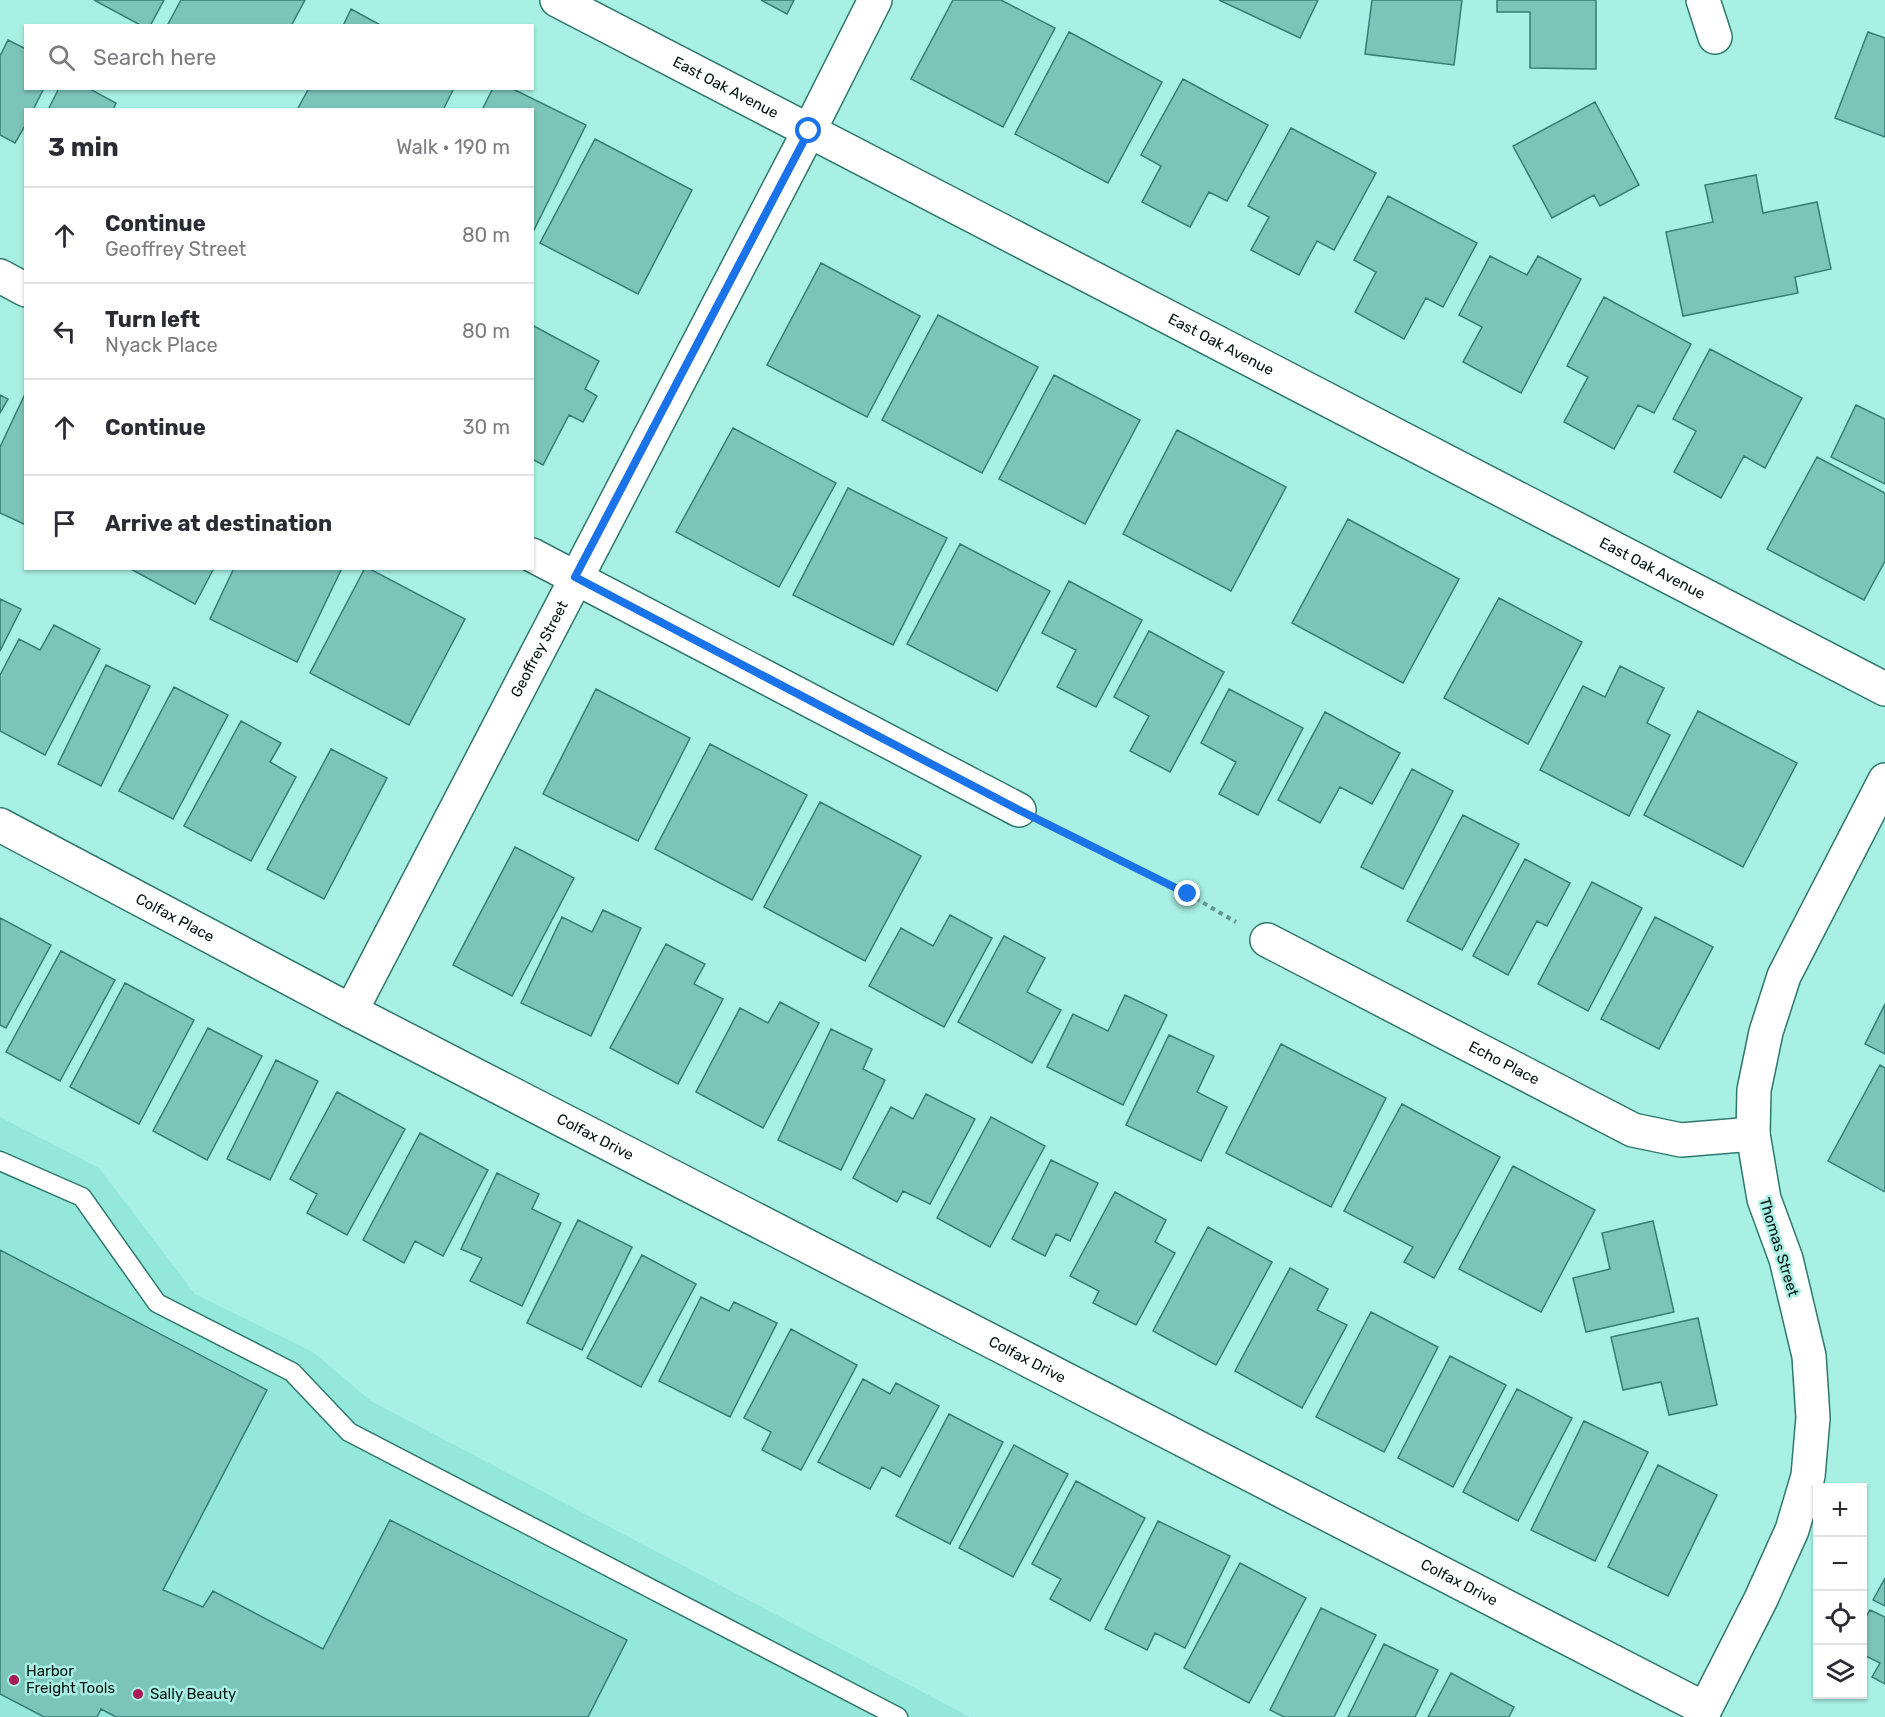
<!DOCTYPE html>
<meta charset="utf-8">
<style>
body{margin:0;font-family:Rubik,sans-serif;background:#f7f7f7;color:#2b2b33}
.controls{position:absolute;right:18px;bottom:18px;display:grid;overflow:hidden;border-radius:0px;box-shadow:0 2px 4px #0004}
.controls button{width:54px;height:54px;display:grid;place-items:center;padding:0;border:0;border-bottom:2px solid #e1e1e2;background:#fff;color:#2b2b33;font:30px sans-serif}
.stop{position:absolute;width:18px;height:18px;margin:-14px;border:4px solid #1a73e8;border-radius:50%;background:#fff}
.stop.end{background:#1a73e8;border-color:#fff;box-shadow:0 2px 6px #0008}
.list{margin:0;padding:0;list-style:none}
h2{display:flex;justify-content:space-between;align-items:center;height:78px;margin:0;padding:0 24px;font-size:26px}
h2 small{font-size:20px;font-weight:400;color:#7c7c81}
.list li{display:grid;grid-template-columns:39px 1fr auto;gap:18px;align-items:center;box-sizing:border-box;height:96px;padding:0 24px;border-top:2px solid #e1e1e2}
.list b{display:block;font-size:22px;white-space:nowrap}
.list p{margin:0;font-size:20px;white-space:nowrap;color:#7c7c81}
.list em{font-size:20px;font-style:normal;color:#7c7c81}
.icon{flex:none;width:33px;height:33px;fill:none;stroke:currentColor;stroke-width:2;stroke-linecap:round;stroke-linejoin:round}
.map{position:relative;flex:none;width:1885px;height:1717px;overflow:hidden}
.search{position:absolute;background:#fff;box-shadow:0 2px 4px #0004;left:24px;top:24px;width:510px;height:66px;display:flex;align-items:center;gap:15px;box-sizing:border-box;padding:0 21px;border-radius:0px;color:#7c7c81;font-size:22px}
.panel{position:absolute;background:#fff;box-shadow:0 2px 4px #0004;left:24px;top:108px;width:510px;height:462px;border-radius:0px}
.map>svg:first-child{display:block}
.built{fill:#94e8da}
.building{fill:#7cc4b8;stroke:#367e74;stroke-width:1.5}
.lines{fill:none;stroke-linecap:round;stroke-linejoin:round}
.service-casing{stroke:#2f786e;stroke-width:21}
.minor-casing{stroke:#2f786e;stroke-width:36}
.path{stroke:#64978e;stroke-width:4;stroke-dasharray:4.5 4.5;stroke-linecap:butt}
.service{stroke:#fff;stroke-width:18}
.minor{stroke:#fff;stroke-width:33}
.route{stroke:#1a73e8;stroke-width:8}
.poi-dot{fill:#aa1b56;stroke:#a8f0e4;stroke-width:2}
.labels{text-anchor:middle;stroke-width:5;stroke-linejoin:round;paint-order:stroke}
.street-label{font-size:15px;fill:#001310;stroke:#a8f0e4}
.poi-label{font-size:15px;fill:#001310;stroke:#a8f0e4;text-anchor:start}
</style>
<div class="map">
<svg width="1885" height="1717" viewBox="0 0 1885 1717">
<rect width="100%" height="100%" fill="#a8f0e4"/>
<path class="built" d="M0 1117 99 1168 195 1294 313 1352 371 1401 970 1717H0Z"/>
<path class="building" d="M94 0H164L150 26H142Z
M181 0H305L291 26H167Z
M761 0H794L787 14Z
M953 0H1001L1055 28 1003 127 911 79Z
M1219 0H1318L1300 38Z
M1372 0H1462L1454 65 1365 54Z
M1497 0H1596V69L1530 68V12H1497Z
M351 9 382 26H343Z
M1069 32 1162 82 1108 183 1015 134Z
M1868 32 1885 38V137L1835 118Z
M8 40 26 49V88H44L33 110H26V124L15 143 0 135V56Z
M1183 79 1268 125 1227 201 1209 192 1190 227 1142 202 1161 166 1141 155Z
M59 88H88L116 103 113 110H48Z
M309 88H454L443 110H297Z
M493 88H511L586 125 534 230 532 229V110H482Z
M1595 102 1639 185 1600 206 1594 195 1552 218 1513 146Z
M1291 128 1376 173 1334 250 1317 241 1299 275 1251 250 1269 217 1248 206Z
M595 139 692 190 638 294 540 243Z
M1756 175 1763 213 1817 202 1831 269 1795 277 1798 293 1683 316 1666 232 1713 222 1705 185Z
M1388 196 1477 243 1443 307 1426 298 1404 339 1355 312 1376 272 1354 260Z
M1490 256 1527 275 1538 256 1581 279 1521 393 1463 362 1482 327 1459 315Z
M821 263 920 316 867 417 767 365Z
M1604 297 1691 344 1654 413 1638 405 1614 449 1564 422 1588 377 1567 366Z
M938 315 1038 367 982 473 882 420Z
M532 325 599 361 585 389 597 396 583 422 569 415 543 465 532 459Z
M1710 349 1802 398 1765 468 1744 456 1721 498 1674 472 1696 431 1673 419Z
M1054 375 1140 420 1085 524 999 479Z
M25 394H26V525L0 513V447Z
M0 395 8 399 0 413Z
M1856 405 1885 419V484L1831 457Z
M733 428 836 483 779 587 676 532Z
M1177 430 1286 487 1231 591 1123 534Z
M1817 457 1885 493V561L1864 600 1767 549Z
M848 488 947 538 893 645 793 595Z
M1348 519 1459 579 1403 683 1292 623Z
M960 544 1050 591 997 691 907 644Z
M129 568H214L195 604Z
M234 568H342L297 662 210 619Z
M365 568H368L465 619 409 725 310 673Z
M1069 581 1142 620 1096 707 1057 687 1076 650 1042 633Z
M1499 598 1582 642 1528 744 1444 698Z
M0 599 21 609 0 651Z
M54 625 100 649 45 755 0 731V675L19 639 40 650Z
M1149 631 1224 672 1170 772 1130 751 1149 716 1114 697Z
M106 665 150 686 101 786 58 764Z
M1620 666 1664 688 1647 723 1670 735 1629 816 1540 770 1583 686 1605 697Z
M174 687 228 715 173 819 119 791Z
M596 689 690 738 638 841 543 794Z
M1229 689 1303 728 1258 815 1219 794 1236 762 1201 743Z
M1698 711 1797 763 1743 867 1644 815Z
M1325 712 1400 753 1372 804 1340 787 1320 823 1278 800Z
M241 721 281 743 270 762 296 777 251 861 184 826Z
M710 744 807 795 752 900 655 849Z
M331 749 387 778 324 899 267 869Z
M1412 769 1453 791 1403 889 1361 867Z
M820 802 921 856 865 961 764 907Z
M1463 815 1519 844 1462 950 1407 921Z
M515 847 574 878 512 996 453 965Z
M1525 859 1570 883 1547 926 1537 921 1508 975 1473 956Z
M1592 882 1642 908 1588 1011 1538 984Z
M603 910 641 928 591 1036 521 1003 562 917 592 932Z
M950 915 992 938 944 1027 869 986 901 928 933 946Z
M1655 917 1713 947 1659 1049 1601 1019Z
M0 918 51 945 6 1028 0 1025Z
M1004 936 1045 958 1027 992 1061 1010 1032 1063 958 1022Z
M666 944 705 964 694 984 723 999 678 1084 610 1048Z
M61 951 115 980 60 1081 6 1052Z
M125 983 194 1020 139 1124 70 1087Z
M1125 995 1167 1015 1123 1105 1047 1067 1073 1014 1108 1031Z
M780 1002 819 1023 763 1128 696 1092 740 1008 768 1023Z
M1885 1004V1054L1865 1044Z
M208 1028 262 1056 207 1160 153 1131Z
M831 1029 872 1049 863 1069 885 1080 841 1170 778 1140Z
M1169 1035 1214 1056 1197 1092 1227 1107 1201 1161 1126 1125Z
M1281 1044 1386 1098 1331 1207 1226 1153Z
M276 1060 318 1081 270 1180 227 1159Z
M1880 1065 1885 1068V1192L1828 1161Z
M337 1092 405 1129 347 1235 307 1213 317 1194 290 1179Z
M926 1094 975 1119 930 1204 903 1191 897 1202 853 1178 891 1107 913 1119Z
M1402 1104 1500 1157 1434 1278 1404 1262 1413 1247 1344 1211Z
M991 1117 1045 1146 990 1247 937 1218Z
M420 1133 488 1170 443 1256 415 1241 404 1263 363 1240Z
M1051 1160 1098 1183 1070 1241 1056 1234 1045 1256 1012 1239Z
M1513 1166 1595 1210 1541 1312 1459 1269Z
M497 1173 539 1194 532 1209 561 1223 522 1306 470 1281 482 1258 461 1249Z
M1115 1192 1166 1220 1155 1242 1175 1253 1136 1325 1093 1303 1099 1291 1070 1276Z
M578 1220 632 1247 582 1350 527 1323Z
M1653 1221 1674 1312 1586 1332 1573 1278 1610 1269 1602 1233Z
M1208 1227 1272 1262 1216 1365 1153 1331Z
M0 1250 267 1390 163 1590 203 1607 213 1591 323 1649 390 1520 627 1640 588 1717H116L101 1709 97 1717H44L0 1694Z
M642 1255 696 1284 641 1387 587 1358Z
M1290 1268 1328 1289 1317 1310 1347 1325 1302 1408 1235 1371Z
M701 1297 729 1311 734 1302 777 1323 730 1417 659 1381Z
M1371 1312 1438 1347 1384 1452 1316 1417Z
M1698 1318 1717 1405 1669 1415 1661 1382 1623 1390 1611 1337Z
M791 1329 857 1365 801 1470 762 1450 771 1432 744 1418Z
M1450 1356 1506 1385 1453 1487 1398 1458Z
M863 1379 890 1394 896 1383 939 1406 900 1477 882 1467 870 1489 818 1462Z
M1517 1389 1572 1418 1518 1521 1463 1492Z
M949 1414 1003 1442 950 1544 896 1516Z
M1584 1421 1648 1452 1595 1561 1531 1530Z
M1014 1445 1068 1474 1013 1577 959 1548Z
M1658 1465 1717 1495 1668 1596 1608 1567Z
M1076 1481 1145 1518 1090 1621 1050 1599 1061 1579 1032 1564Z
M1158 1521 1230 1556 1185 1648 1155 1633 1147 1650 1105 1629Z
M1240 1563 1306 1598 1249 1703 1184 1668Z
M1885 1578V1606L1873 1600Z
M1321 1608 1376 1635 1334 1717H1284L1270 1710Z
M1870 1610 1885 1617V1684L1872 1677 1880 1663 1862 1654V1624Z
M1384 1644 1438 1670 1415 1717H1348Z
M1451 1673 1514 1707 1509 1717H1428Z"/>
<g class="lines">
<g class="service-casing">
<path id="service" d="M0 1161 82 1197 157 1303 292 1372 349 1432 898 1717"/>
</g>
<g class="minor-casing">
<g id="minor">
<path id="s1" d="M557 0 1885 689"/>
<path d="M1703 0 1715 37"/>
<path d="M0 276 26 290"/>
<path d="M532 555 1019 810"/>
<path id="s2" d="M0 825 351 1011 1705 1709"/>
<path id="s3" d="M1267 940 1633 1130 1681 1140 1753 1134"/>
<path id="s4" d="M351 1011 809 131 875 0"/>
<path d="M1701 1717 1761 1599 1792 1530 1808 1476 1813 1418 1809 1356 1786 1259 1764 1199 1753 1134 1754 1090 1766 1032 1784 976 1885 780"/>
</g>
</g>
<path class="path" d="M1051 825 1188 894 1236 922"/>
<use href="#service" class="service"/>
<use href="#minor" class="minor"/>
</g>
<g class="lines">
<path class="route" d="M809 131 575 577 1019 810 1188 894"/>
</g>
<g class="poi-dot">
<circle cx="14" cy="1680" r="6"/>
<circle cx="138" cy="1694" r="6"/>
</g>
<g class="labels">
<g class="street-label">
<text dy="5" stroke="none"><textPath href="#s1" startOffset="190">East Oak Avenue</textPath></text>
<text dy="5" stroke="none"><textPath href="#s1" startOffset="748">East Oak Avenue</textPath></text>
<text dy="5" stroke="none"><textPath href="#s1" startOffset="1234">East Oak Avenue</textPath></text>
<text dy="5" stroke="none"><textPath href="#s4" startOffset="408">Geoffrey Street</textPath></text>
<text dy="5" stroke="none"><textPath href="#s2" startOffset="198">Colfax Place</textPath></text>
<text dy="5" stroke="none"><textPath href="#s3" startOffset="267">Echo Place</textPath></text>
<text dy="5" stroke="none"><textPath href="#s2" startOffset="672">Colfax Drive</textPath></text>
<text transform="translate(1779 1247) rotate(73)" y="5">Thomas Street</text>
<text dy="5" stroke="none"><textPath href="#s2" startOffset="1158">Colfax Drive</textPath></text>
<text dy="5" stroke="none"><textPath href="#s2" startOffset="1644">Colfax Drive</textPath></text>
</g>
<g class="poi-label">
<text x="26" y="1676">Harbor<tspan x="26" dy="17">Freight Tools</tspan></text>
<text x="150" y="1699">Sally Beauty</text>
</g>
</g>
</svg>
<div class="controls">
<button>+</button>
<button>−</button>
<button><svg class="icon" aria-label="locate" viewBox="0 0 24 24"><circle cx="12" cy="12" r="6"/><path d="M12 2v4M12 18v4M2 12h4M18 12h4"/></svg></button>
<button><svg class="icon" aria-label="layers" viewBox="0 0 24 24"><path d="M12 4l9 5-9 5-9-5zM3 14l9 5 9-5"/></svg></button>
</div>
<div class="stop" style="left:809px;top:131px"></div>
<div class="stop end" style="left:1188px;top:894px"></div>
<div class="search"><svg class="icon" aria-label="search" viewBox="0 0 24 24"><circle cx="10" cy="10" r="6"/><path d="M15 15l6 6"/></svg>Search here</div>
<section class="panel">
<h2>3 min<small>Walk · 190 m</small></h2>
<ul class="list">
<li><svg class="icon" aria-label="ahead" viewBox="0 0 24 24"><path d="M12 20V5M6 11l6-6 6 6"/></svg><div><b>Continue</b><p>Geoffrey Street</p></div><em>80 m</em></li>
<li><svg class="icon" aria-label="left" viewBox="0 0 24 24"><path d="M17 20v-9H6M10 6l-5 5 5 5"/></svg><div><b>Turn left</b><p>Nyack Place</p></div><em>80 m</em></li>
<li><svg class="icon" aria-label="ahead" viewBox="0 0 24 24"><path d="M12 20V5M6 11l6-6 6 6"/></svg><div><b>Continue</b></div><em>30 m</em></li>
<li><svg class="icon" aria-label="arrive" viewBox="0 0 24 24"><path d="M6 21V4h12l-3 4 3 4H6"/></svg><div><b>Arrive at destination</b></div></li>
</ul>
</section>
</div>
